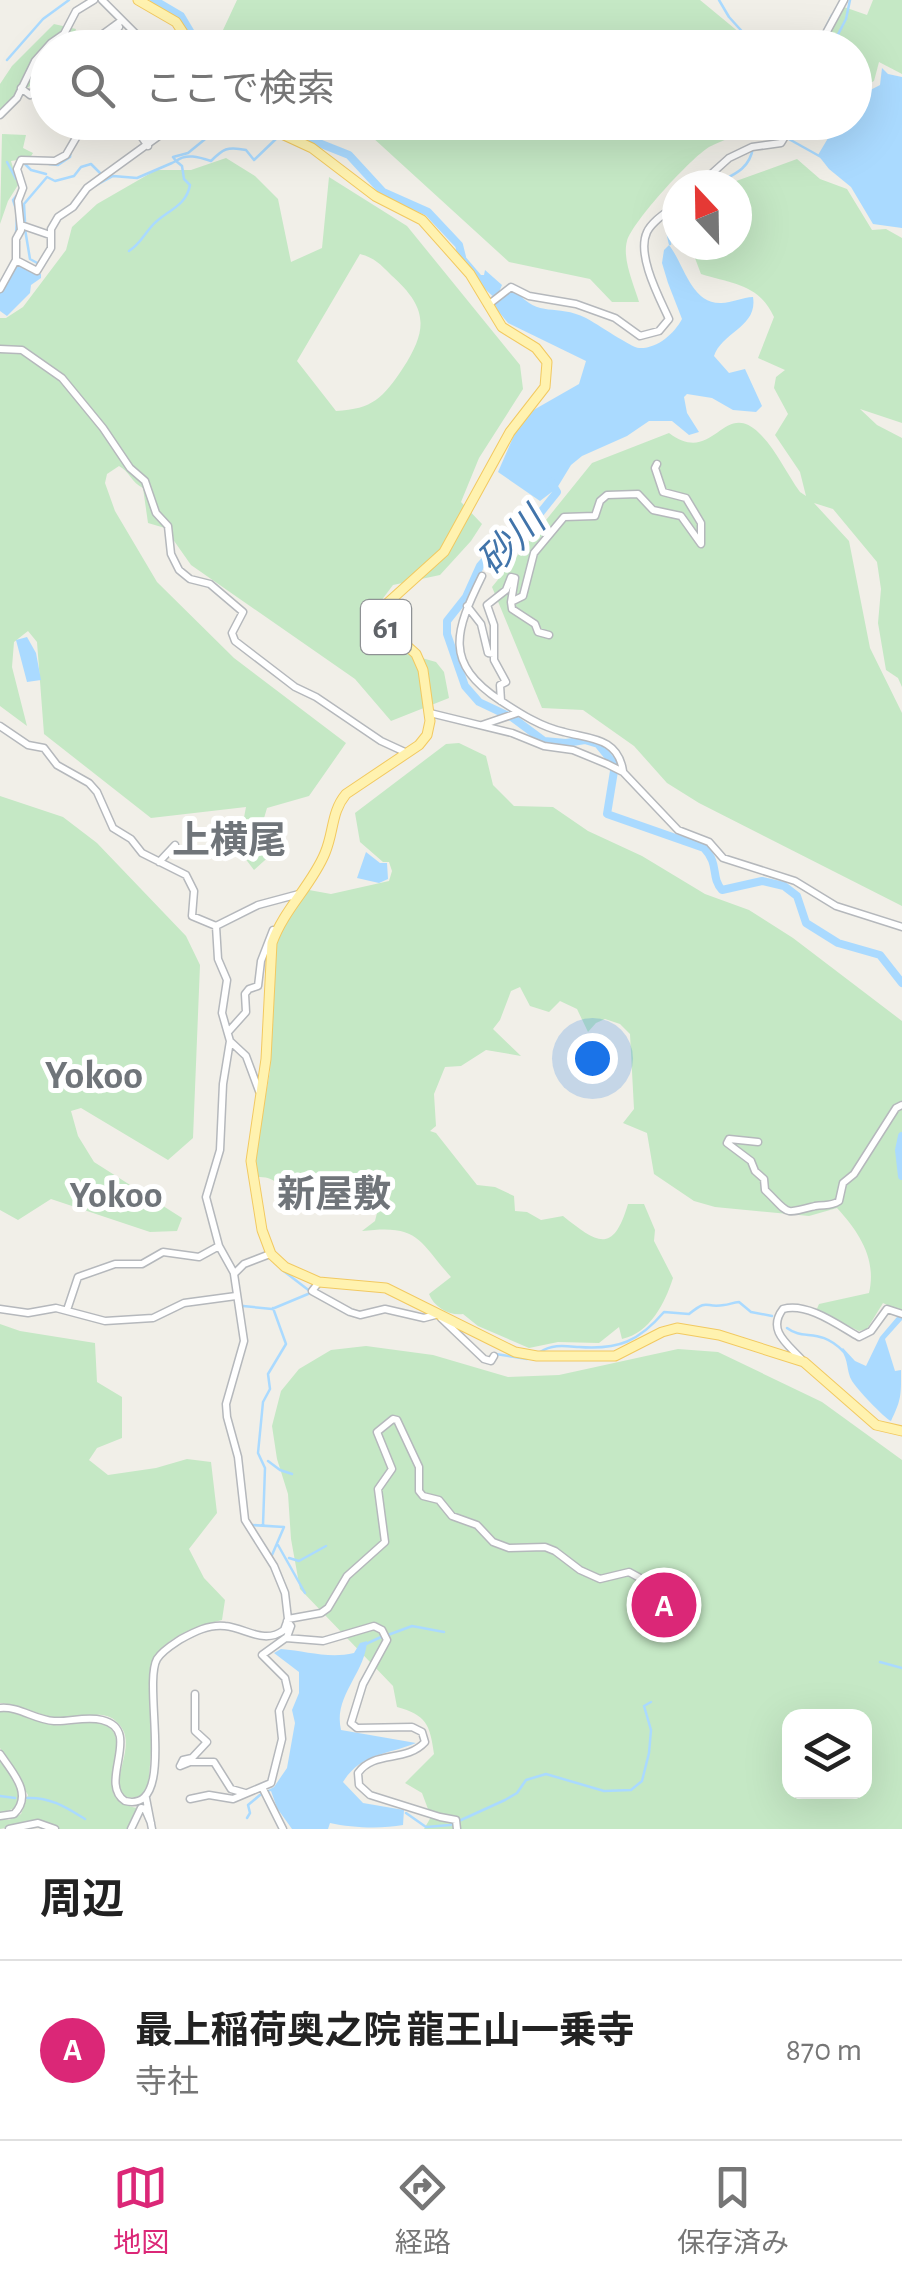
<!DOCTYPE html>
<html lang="ja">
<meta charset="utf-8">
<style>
body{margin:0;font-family:"Alegreya Sans","Noto Sans JP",sans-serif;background:#f2f2f2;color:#222}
.controls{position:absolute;right:30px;bottom:30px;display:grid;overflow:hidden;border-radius:20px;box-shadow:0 10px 40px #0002}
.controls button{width:90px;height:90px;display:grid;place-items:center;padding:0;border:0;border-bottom:2px solid #e0e0e0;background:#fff;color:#222;font:50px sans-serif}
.compass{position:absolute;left:662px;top:170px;width:90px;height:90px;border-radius:50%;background:#fff;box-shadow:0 10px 40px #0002;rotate:338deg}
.you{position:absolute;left:592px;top:1058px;width:35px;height:35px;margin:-25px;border:8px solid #fff;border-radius:50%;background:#1a73e8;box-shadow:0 0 0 15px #1a73e833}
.badge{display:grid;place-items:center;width:65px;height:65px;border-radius:50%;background:#db2777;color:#fff;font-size:32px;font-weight:700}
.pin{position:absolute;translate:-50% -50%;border:5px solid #fff;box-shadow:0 2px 10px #0006}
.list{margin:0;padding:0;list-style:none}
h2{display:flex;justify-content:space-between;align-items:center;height:130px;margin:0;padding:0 40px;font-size:42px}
h2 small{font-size:32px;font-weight:400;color:#767676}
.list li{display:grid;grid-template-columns:65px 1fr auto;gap:30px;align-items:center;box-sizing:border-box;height:180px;padding:0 40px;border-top:2px solid #e0e0e0}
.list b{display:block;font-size:38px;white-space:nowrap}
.list p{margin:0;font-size:32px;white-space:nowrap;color:#767676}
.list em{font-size:32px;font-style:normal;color:#767676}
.icon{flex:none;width:55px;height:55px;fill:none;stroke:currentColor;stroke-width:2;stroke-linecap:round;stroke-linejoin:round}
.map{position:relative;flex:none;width:902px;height:1829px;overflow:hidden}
.search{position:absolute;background:#fff;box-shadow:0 10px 40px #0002;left:30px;right:30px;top:30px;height:110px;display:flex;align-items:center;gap:25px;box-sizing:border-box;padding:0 35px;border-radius:55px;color:#767676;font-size:38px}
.sheet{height:310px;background:#fff}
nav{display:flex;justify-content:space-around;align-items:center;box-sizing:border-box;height:140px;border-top:2px solid #e0e0e0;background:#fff;font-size:28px;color:#767676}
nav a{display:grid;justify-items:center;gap:5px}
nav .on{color:#db2777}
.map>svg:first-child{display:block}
.green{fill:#c5e8c5;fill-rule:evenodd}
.water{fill:#aadaff}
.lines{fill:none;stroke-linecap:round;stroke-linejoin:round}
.stream{stroke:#aadaff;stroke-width:2.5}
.river{stroke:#aadaff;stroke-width:8}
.minor-casing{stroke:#b5b8bc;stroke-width:9}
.major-casing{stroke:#f2c960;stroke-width:11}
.minor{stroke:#fff;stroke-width:6}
.major{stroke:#fff2af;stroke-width:9}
.labels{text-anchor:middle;stroke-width:10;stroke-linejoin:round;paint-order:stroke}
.shield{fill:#fff;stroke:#8f9295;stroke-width:2.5}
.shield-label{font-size:32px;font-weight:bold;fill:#5f6368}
.water-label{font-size:38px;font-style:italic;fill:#4174aa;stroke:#fff}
.neighbourhood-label{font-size:38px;font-weight:bold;fill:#70757a;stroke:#fff}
.quarter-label{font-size:40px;font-weight:bold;fill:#70757a;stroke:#fff}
</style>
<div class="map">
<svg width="902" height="1829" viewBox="0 0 902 1829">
<rect width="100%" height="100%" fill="#f1efe8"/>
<path class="green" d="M237 0H700L757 47H223V30Z
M873 0H902V74L879 62 874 81 855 91 854 48H822L844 7 867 15Z
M54 24 76 29 71 47 48 48 47 72 0 110V84L12 66Z
M346 123H758C743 135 726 138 709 147 691 158 633 221 627 241 622 259 634 285 639 302H612L590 279 509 262 360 126Z
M2 134 26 135 23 148 33 153 30 158 11 161 18 185 8 201 0 224Z
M226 158 255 176 278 199 291 262 322 248 329 177 407 226 520 365 523 389 479 458 461 502 482 524 471 541 440 575 393 585 366 621 383 647 436 662 444 672 449 698 391 721 355 679 191 565 165 528 148 523 143 488C132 483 129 471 119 466L107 474 105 483 115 511 157 582 234 658 346 743 309 796 267 808 262 825 274 852 254 870 238 849 246 807 151 818 44 734 37 642 28 631 14 642 12 667 27 726 0 706V318H6L23 307 66 250 72 227 97 204 156 170H191ZM360 254C375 258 380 264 391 275 427 307 429 328 403 368 383 398 373 409 336 411L297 361Z
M797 159 820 179 847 189 872 230 886 229 902 238V423L860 409 877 425 902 438V687L898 678 886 670 878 623 881 589 877 562 833 509 814 503 849 541 870 648 902 713V906L699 803 667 783 634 746 583 710 542 708 492 587 592 463 669 433C714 467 723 398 759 433 775 448 787 474 800 492L806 496 800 472 775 435 788 414 774 388 776 377 785 370 758 358 774 317C759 284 733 284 701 274L690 245H737V185H725Z
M459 743 486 756 493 785 514 806 553 807 588 831 642 856 705 894 749 910 793 938 902 1021V1312L883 1303 867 1329 859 1331 816 1311 819 1304 869 1293C877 1259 859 1232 837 1208L809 1216 715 1207 694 1201 654 1174 647 1133 623 1123 634 1109 630 1034 620 1024 605 1019 596 1023 588 1032 577 1009 560 1001 549 1012 530 1006 520 987 511 991 500 1020 493 1029 521 1056 486 1050 461 1066 445 1067 434 1094 436 1126 430 1131 436 1133 477 1185 495 1187 514 1196 515 1211 527 1212 541 1220 563 1216C597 1243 613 1255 628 1204H644L655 1230 654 1241 673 1278C665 1303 650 1333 622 1339L619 1327 599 1343 558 1342 529 1348 478 1326 463 1314C449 1316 434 1307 429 1294L451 1277C418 1240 419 1224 362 1231L375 1221 377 1213C353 1200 324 1207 296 1203 285 1190 276 1176 258 1177L255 1155 270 1071 275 947 286 923 309 890 331 894 389 881 392 871 389 862H383L360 842 355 813 446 744Z
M0 796 63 817 97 843 186 936 200 965 193 1138 168 1160 81 1108 71 1111 78 1136 94 1162 182 1218 177 1231 150 1232 51 1199 18 1220 0 1210Z
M0 1324 20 1331 95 1343 97 1382 122 1397V1438L97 1448 89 1460 108 1475 156 1468 187 1459 211 1462 217 1513 189 1549 204 1578 225 1600 222 1620C119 1645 158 1688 150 1765 149 1776 149 1786 144 1796L129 1798 120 1794C115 1773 131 1752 124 1732 121 1725 114 1718 107 1716 93 1712 75 1719 61 1718 39 1717 22 1704 0 1703Z
M366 1346 433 1355 508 1377 559 1375 678 1349 718 1352 822 1402 902 1460V1829H424L431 1817 422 1793 405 1783 434 1754C430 1724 426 1715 397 1707L393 1686 300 1589 291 1539 288 1494 277 1459 272 1426 281 1391 299 1369 331 1350ZM790 1716H864V1792H790Z
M0 1710C20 1710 35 1723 54 1725 73 1727 93 1716 110 1727 134 1756 85 1798 137 1808L130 1829H59L42 1820 0 1829V1819L9 1820 21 1814 28 1795 0 1748Z
M0 1758C11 1775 39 1809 0 1812Z"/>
<path class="water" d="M882 68 888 74 902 77V228L873 224 851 187 829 169 818 155 837 123 854 122 855 98 880 85Z
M669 245C684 264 691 304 721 303 732 303 743 297 753 297 758 327 722 332 714 356L729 373 745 369 762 406 756 412 733 410 712 398 687 394 684 397 687 413 699 432 689 435 672 421H649L627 436 582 456 571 465 557 488 540 501 498 472 518 426 530 412 579 384 586 361 508 323 494 306 498 300C485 291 460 266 458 248L481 275H484L485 270 502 285 499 292 502 295 516 291C539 319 556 303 586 318 596 323 632 348 639 348 657 349 674 334 682 319L668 283 662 263 664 250Z
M15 264 41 274V278L31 285 30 293 7 316 0 311V292Z
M27 637 36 653 41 680 27 682 16 640Z
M366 852 380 863H387L388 879 379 883 357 878Z
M902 1311V1320L885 1339 895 1371 901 1370C901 1394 902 1399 891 1421 884 1418 856 1388 852 1381 846 1371 849 1360 841 1350L843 1348 855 1361 866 1366 880 1337Z
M367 1641C365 1674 333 1696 341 1730L416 1743C387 1755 361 1753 343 1782L363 1803 404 1810 403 1825C382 1829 352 1828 330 1823L328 1829H292L277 1808 271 1791 258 1795 274 1787 287 1768 295 1723 292 1710 299 1693V1672L274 1653 281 1649C306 1651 329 1659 354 1653L360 1643Z"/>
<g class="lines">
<path class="stream" d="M719 0 729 17 757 48
M816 47 832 15
M831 48 846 19 850 0
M7 60 43 19 69 0
M787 138 821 157
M7 162 16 179
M24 163 31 170 46 174
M49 164 58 165 70 157 71 150
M713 185C730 176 750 171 753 147
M91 188 113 176 137 178 172 163 176 161 173 157 188 153 226 122
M76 208 86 194
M16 209 13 200 17 195
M25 222 24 204 47 177 55 181 74 176 81 167 91 164 103 176
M25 229 30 259 39 264
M16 234 17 217
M670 244 668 235 677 225
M129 251C140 244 143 236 151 227 164 211 186 208 190 185L184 179 182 166 176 161C186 153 199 157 211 161 223 149 227 146 246 150L254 160 278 137
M281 1269 311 1292
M243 1306 272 1309 308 1294
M787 1328C804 1341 819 1327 843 1351
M540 1352C553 1344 564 1346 579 1347 619 1350 639 1341 664 1312L689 1314C710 1297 704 1309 724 1305 729 1305 733 1302 739 1302L751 1312 772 1316
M496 1354 527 1359
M268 1461 280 1470 292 1474
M252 1525 284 1527 272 1555
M263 1525 265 1468 258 1453 263 1402 270 1389 268 1374 286 1344 273 1308
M278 1545 305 1593
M289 1558 299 1561 326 1546
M388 1635 412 1626 444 1632
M366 1644 381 1637
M880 1662 902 1668
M0 1796 15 1798
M27 1798C51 1797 67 1808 85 1819
M406 1813 426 1827 450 1825 505 1800 517 1793 526 1780 546 1774 604 1791 631 1790 642 1781 649 1753 651 1730 644 1706 651 1702
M247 1818 250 1813 248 1805 260 1795"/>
<path class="river" d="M154 0 181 16 200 48
M271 124 349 155 383 192 428 212 459 245 462 257
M551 482 557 492 533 522 495 549 480 566 466 597 447 621V634L465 686 479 702 513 718 544 741 566 743 585 740 598 744 615 765 607 814 704 848C720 865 710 876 722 890L762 881 784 886 797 896 806 923 838 943 880 955 902 983
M902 1136 899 1150 902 1176"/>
<g class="minor-casing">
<path id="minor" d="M102 0 150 48
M119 27 112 35 126 48
M84 48 121 21
M818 48 844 0
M21 88 30 95 44 79 48 80
M0 115 17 98 35 61 51 43 64 34 76 11 94 0
M131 122 148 146
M699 185 729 158 752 147 781 143 794 122
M21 225 50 235
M16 260 37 271 51 248V229L58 217 73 207 87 188 178 122
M0 289 16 260V239L21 230 18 201 23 188 17 169 21 160 55 161 66 155 80 131 118 122
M488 305 511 287 529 296 576 304 615 318 640 336 659 331 669 319C660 299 636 255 647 232 652 221 667 212 677 204
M0 349 22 350 62 378 103 428 130 468 145 481 156 513 168 526 171 554 179 570 190 579 210 584 243 612 232 633 235 641 295 687 316 697 381 741 407 753
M482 576C455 631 443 663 501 701 521 714 541 727 564 732 589 739 618 737 623 771
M511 602 512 609 535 624 538 632 549 635
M467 606 481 624 488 653 494 654
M501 701 500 685 506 682 494 660V625L487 605 506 590 511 577 515 578 511 602 523 596 534 553 564 517 595 516 600 501 607 495 638 494 653 510 681 516 701 544V523L686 498 663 492 655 468 657 464
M430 713 512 733 544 746 573 750 607 764 623 772 678 830 709 842 723 858 795 881 836 906 902 927
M482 725 517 713
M0 726 28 745 44 748 57 765 89 783 97 792 113 828 131 839 142 853 186 875 194 891 192 916 216 926 258 905 299 894
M159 862 175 845
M216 926 218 959 227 980 222 1013 230 1041 223 1084 220 1150 206 1197 219 1246 234 1273
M229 1031 246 1012 245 994 249 989 258 986 261 961 273 930
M231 1042 246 1056 259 1091
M758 1142 729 1139 727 1143 751 1161 755 1171 764 1179 765 1190C790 1214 782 1215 815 1206 825 1204 830 1207 839 1201L843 1183 854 1174 896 1108 902 1105
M319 1282 312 1291 350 1312 360 1315 385 1309 424 1318 439 1314
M0 1309 28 1313 56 1308 105 1321 153 1318 184 1303 236 1296
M67 1310 78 1277 115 1264H142L163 1252 199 1257 219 1246
M441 1318 484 1359 491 1361 494 1356
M803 1361C789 1345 766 1331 783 1309 807 1302 838 1325 859 1337L871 1331 887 1309 902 1314
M288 1619 321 1613 328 1608 347 1576 385 1542 378 1489 392 1469 377 1432 393 1419 397 1420 419 1467V1491L423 1496 439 1500 452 1516 477 1525 493 1542 509 1548 545 1547 555 1551 580 1570 600 1579 629 1572 649 1583
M286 1638 323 1641 374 1626 382 1630 387 1640 363 1684 351 1723 357 1728 412 1727 422 1732 425 1742C406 1763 374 1750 358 1773L359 1785 370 1795 440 1817 456 1820 457 1829
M195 1694V1731L207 1742 192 1758 183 1760 180 1766 190 1762H214L231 1789 245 1793
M0 1708C19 1706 35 1720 54 1721 69 1722 86 1716 102 1720 144 1730 97 1783 125 1801 178 1814 142 1686 157 1659 163 1650 172 1645 181 1639 194 1632 209 1624 225 1626 246 1628 264 1645 284 1630L288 1619 285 1593 274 1566 245 1520 238 1457 227 1417 226 1404 244 1341 234 1274 244 1264 270 1254
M0 1754C12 1772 34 1794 14 1814L0 1816
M262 1787 283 1829
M146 1798 152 1829
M190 1799 209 1795 233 1799 271 1783 282 1739 279 1711 288 1691 285 1678 262 1655 287 1637 291 1626 287 1621
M9 1829 38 1823 55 1829
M131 1829 141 1808 145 1809 151 1823"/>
</g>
<g class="major-casing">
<path id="major" d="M138 0 176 22 193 48
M256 122 312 148 375 196 422 220 470 274 502 327 536 348 547 362 545 387 510 432 444 552 382 608 385 626 416 654 423 670 430 721 427 735 419 745 346 794C331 812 334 832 325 853 312 885 284 909 272 943L266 1059 251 1161 262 1230 271 1254 285 1267 319 1282 386 1288 515 1352 537 1356H615L662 1332 677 1328 719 1335 804 1362 876 1425 902 1431"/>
</g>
<use href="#minor" class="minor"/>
<use href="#major" class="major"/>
</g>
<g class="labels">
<rect class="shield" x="361" y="600" width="50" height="54" rx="8"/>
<g class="shield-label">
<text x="386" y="638">61</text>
</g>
<g class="water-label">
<text transform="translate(511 541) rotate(-45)" y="13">砂川</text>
</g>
<g class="neighbourhood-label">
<text x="229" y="853">上横尾</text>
<text x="116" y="1207">Yokoo</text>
<text x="334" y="1207">新屋敷</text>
</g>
<g class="quarter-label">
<text x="94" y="1088">Yokoo</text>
</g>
</g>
</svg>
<div class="controls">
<button><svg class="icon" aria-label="layers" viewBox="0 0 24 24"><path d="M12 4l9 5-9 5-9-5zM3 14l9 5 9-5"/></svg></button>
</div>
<svg class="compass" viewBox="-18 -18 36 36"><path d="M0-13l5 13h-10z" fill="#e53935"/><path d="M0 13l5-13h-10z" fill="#767676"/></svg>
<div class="you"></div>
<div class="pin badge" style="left:664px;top:1605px">A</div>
<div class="search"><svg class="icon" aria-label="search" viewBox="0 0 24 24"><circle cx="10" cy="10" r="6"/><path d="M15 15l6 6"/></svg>ここで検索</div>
</div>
<section class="sheet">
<h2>周辺<small></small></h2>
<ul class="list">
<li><span class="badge">A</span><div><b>最上稲荷奥之院 龍王山一乗寺</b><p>寺社</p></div><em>870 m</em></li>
</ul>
</section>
<nav>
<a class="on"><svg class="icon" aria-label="map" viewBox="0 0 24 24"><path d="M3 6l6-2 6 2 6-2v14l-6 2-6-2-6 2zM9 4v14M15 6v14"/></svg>地図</a>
<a><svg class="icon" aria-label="directions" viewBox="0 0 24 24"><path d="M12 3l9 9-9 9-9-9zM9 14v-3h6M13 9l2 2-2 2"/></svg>経路</a>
<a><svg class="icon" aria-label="saved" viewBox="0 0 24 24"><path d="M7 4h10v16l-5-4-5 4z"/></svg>保存済み</a>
</nav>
